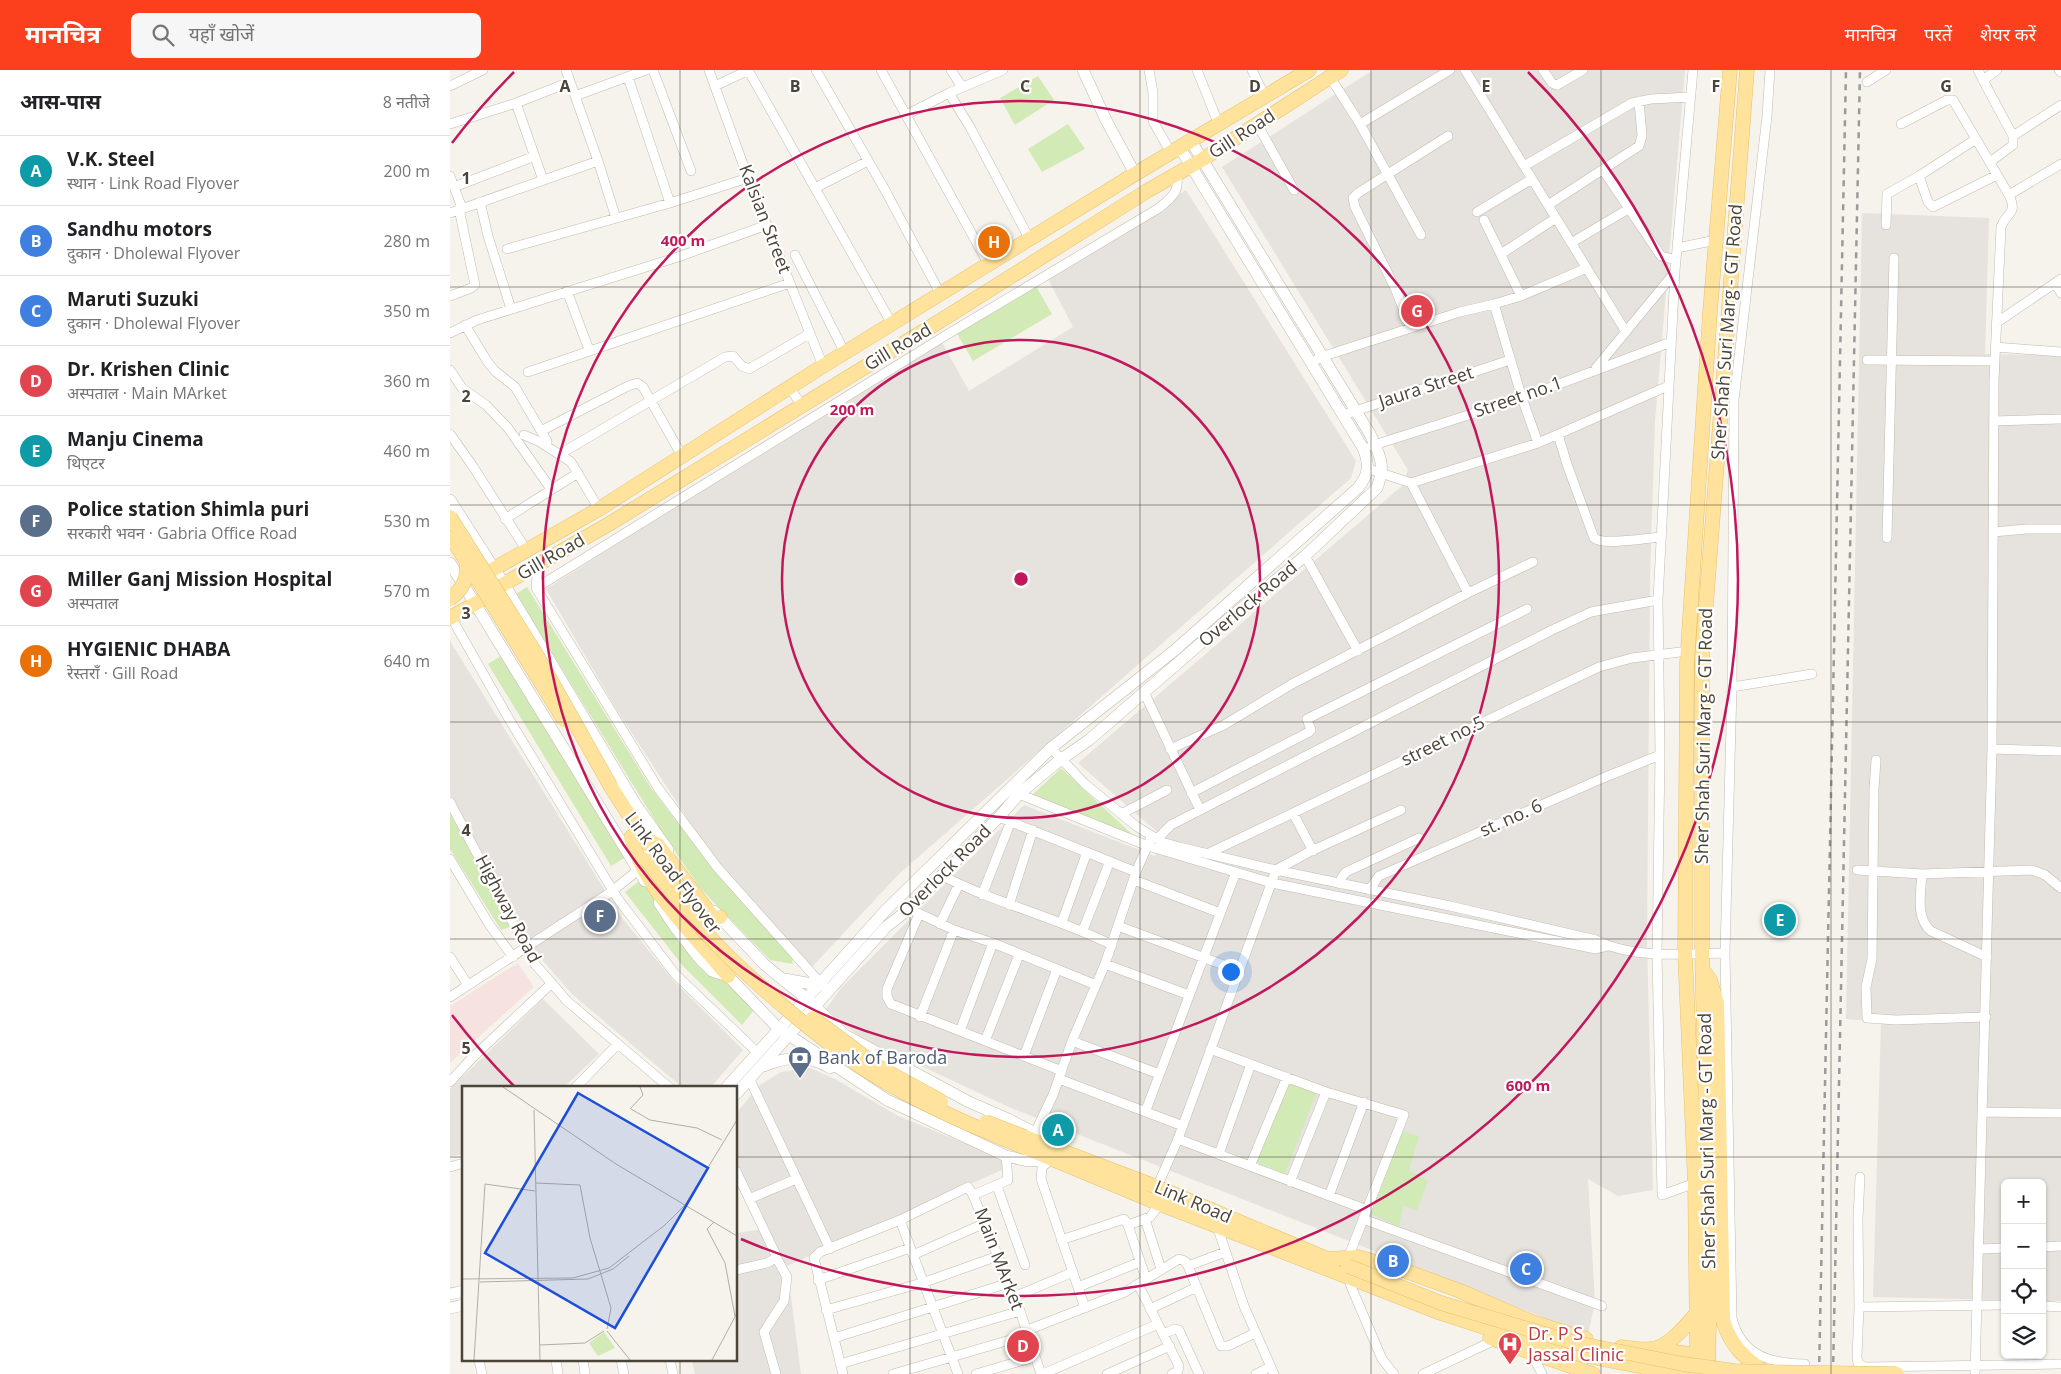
<!DOCTYPE html>
<html lang="hi">
<meta charset="utf-8">
<style>
body{margin:0;font-family:"Open Sans","Noto Sans Devanagari",sans-serif;background:#f6f6f6;color:#202124}
.controls{position:absolute;right:15px;bottom:15px;display:grid;overflow:hidden;border-radius:8px;box-shadow:0 1px 4px #0004}
.controls button{width:45px;height:45px;display:grid;place-items:center;padding:0;border:0;border-bottom:1px solid #e0e0e0;background:#fff;color:#202124;font:25px sans-serif}
.you{position:absolute;left:780px;top:901px;width:18px;height:18px;margin:-12px;border:4px solid #fff;border-radius:50%;background:#1a73e8;box-shadow:0 0 0 8px #1a73e833}
.badge{display:grid;place-items:center;width:32px;height:32px;border-radius:50%;background:#fc3f1d;color:#fff;font-size:16px;font-weight:700}
.pin{position:absolute;translate:-50% -50%;border:2px solid #fff;box-shadow:0 1px 5px #0006}
.list{margin:0;padding:0;list-style:none}
h2{display:flex;justify-content:space-between;align-items:center;height:65px;margin:0;padding:0 20px;font-size:21px}
h2 small{font-size:16px;font-weight:400;color:#757577}
.list li{display:grid;grid-template-columns:32px 1fr auto;gap:15px;align-items:center;box-sizing:border-box;height:70px;padding:0 20px;border-top:1px solid #e0e0e0}
.list b{display:block;font-size:19px;white-space:nowrap}
.list p{margin:0;font-size:16px;white-space:nowrap;color:#757577}
.list em{font-size:16px;font-style:normal;color:#757577}
.icon{flex:none;width:28px;height:28px;fill:none;stroke:currentColor;stroke-width:2;stroke-linecap:round;stroke-linejoin:round}
.map{position:relative;flex:none;width:1611px;height:1304px;overflow:hidden}
header{display:flex;align-items:center;gap:30px;box-sizing:border-box;height:70px;padding:0 25px;background:#fc3f1d;color:#fff}
header strong{font-size:24px}
nav{display:flex;gap:28px;margin-inline-start:auto;font-size:18px}
.search{width:350px;height:45px;background:#f6f6f6;display:flex;align-items:center;gap:12px;box-sizing:border-box;padding:0 18px;border-radius:8px;color:#757577;font-size:19px}
main{display:flex}
aside{flex:1;background:#fff}
.map>svg:first-child{display:block}
.industrial{fill:#e6e2dd}
.medical{fill:#f6e3e0}
.green{fill:#d2eab5}
.lines{fill:none;stroke-linecap:round;stroke-linejoin:round}
.minor-casing{stroke:#c2bbae;stroke-width:10}
.tertiary-casing{stroke:#c2bbae;stroke-width:12}
.primary-casing{stroke:#e6c16a;stroke-width:15}
.minor{stroke:#fff;stroke-width:9}
.tertiary{stroke:#fff;stroke-width:11}
.primary{stroke:#ffe39c;stroke-width:14}
.rail{stroke:#9a9a9a;stroke-width:2.5;stroke-dasharray:6 6;stroke-linecap:butt}
.primary-bridge-casing{stroke:#e6c16a;stroke-width:15;stroke-linecap:butt}
.primary-bridge{stroke:#ffe39c;stroke-width:14}
.grid{fill:none;stroke:#4b4439;stroke-width:1;stroke-opacity:0.55}
.ring{fill:none;stroke:#c2185b;stroke-width:2.5}
.labels{text-anchor:middle;stroke-width:4.5;stroke-linejoin:round;paint-order:stroke}
.street-label{font-size:18px;fill:#4b4439;stroke:#fff}
.service-label{font-size:18px;fill:#4e5e75;stroke:#fff;text-anchor:start}
.health-label{font-size:18px;fill:#be3a42;stroke:#fff;text-anchor:start}
.inset-road{fill:none;stroke:#b2ada4;stroke-width:1}
.view{fill:#1d4ed8;fill-opacity:0.15;stroke:#1d4ed8;stroke-width:2.5}
.inset-edge{fill:none;stroke:#4b4439;stroke-width:2.5}
.grid-label{font-size:16px;text-anchor:middle;font-weight:bold;fill:#4b4439;stroke:#fff;stroke-width:4.5;stroke-linejoin:round;paint-order:stroke}
.centre{fill:#c2185b;stroke:#fff;stroke-width:2.5}
.ring-label{font-size:15px;text-anchor:middle;font-weight:bold;fill:#c2185b;stroke:#fff;stroke-width:4.5;stroke-linejoin:round;paint-order:stroke}
</style>
<header>
<strong>मानचित्र</strong>
<div class="search"><svg class="icon" aria-label="search" viewBox="0 0 24 24"><circle cx="10" cy="10" r="6"/><path d="M15 15l6 6"/></svg>यहाँ खोजें</div>
<nav><a>मानचित्र</a><a>परतें</a><a>शेयर करें</a></nav>
</header>
<main>
<aside>
<h2>आस-पास<small>8 नतीजे</small></h2>
<ul class="list">
<li><span class="badge" style="background:#0f9aa8">A</span><div><b>V.K. Steel</b><p>स्थान · Link Road Flyover</p></div><em>200 m</em></li>
<li><span class="badge" style="background:#3f7fe0">B</span><div><b>Sandhu motors</b><p>दुकान · Dholewal Flyover</p></div><em>280 m</em></li>
<li><span class="badge" style="background:#3f7fe0">C</span><div><b>Maruti Suzuki</b><p>दुकान · Dholewal Flyover</p></div><em>350 m</em></li>
<li><span class="badge" style="background:#e0444e">D</span><div><b>Dr. Krishen Clinic</b><p>अस्पताल · Main MArket</p></div><em>360 m</em></li>
<li><span class="badge" style="background:#0f9aa8">E</span><div><b>Manju Cinema</b><p>थिएटर</p></div><em>460 m</em></li>
<li><span class="badge" style="background:#5c6f8a">F</span><div><b>Police station Shimla puri</b><p>सरकारी भवन · Gabria Office Road</p></div><em>530 m</em></li>
<li><span class="badge" style="background:#e0444e">G</span><div><b>Miller Ganj Mission Hospital</b><p>अस्पताल</p></div><em>570 m</em></li>
<li><span class="badge" style="background:#e8710a">H</span><div><b>HYGIENIC DHABA</b><p>रेस्तराँ · Gill Road</p></div><em>640 m</em></li>
</ul>
</aside>
<div class="map">
<svg width="1611" height="1304" viewBox="0 0 1611 1304">
<rect width="100%" height="100%" fill="#f6f3ec"/>
<path class="industrial" d="M923 0H1235L1205 351 1200 507 1197 872 1203 1120 1168 1126 1138 1109 1145 1232 1138 1265 561 1038 411 968 376 939 391 918 574 735 705 786 714 768 628 693 952 416 958 400 772 97Z
M736 120 906 391 901 408 449 804 359 900 255 776 165 637 96 519 490 269 519 321 623 257 598 209Z
M1412 143 1539 148 1535 284 1611 285V1231H1592V1113H1555V1230L1423 1227 1431 952 1396 949Z
M0 571 172 848 222 909 293 980 260 1018H233L122 924 87 884 0 724Z
M93 929 149 984 113 1018H14V1084L0 1086V1019Z
M360 998 385 1009 448 1046 551 1088 554 1099 337 1196 351 1304H245L242 1290H286V1163L314 1159 286 1093V1043L310 1015 331 1002Z"/>
<path class="medical" d="M68 893 84 917 0 993V936Z"/>
<path class="green" d="M588 6 604 30 565 55 550 28Z
M618 54 635 79 592 102 578 79Z
M583 211 602 244 523 291 503 257Z
M77 517 201 718 266 803 341 882 343 894 320 890 250 818 215 767 66 524Z
M56 583 178 786 161 796 38 594Z
M611 698 686 768 581 726Z
M0 743 43 820 61 857 51 860 0 779Z
M192 809 304 940 292 955 233 896 175 822Z
M832 1009 867 1021 835 1104 806 1092Z
M953 1061 969 1067 959 1100 978 1111 967 1140 953 1136 949 1157 921 1144Z"/>
<g class="lines">
<g class="minor-casing">
<path id="minor" d="M116 0 148 91 166 148
M203 0 241 101
M259 0 298 108 373 296
M298 0 442 254
M366 0 435 120 491 225
M431 0 539 195
M501 0 512 17
M699 0 703 23V51L721 83
M747 0 769 55
M802 0 815 27
M1015 0 1176 262
M1093 0 1102 13 1107 15 1133 0
M1243 0 1225 201 1208 530 1210 685 1207 884 1212 1125 1245 1113
M1528 0 1533 10 1547 0
M1609 0 1611 2
M178 7 220 133
M880 7 910 54 971 165
M1533 10 1563 66
M1417 12 1436 0
M0 16 33 0
M265 16 299 0
M499 23 520 57 580 170
M125 26 196 0
M66 33 93 110
M456 45 499 23 553 0
M0 54 66 33 120 12
M807 54 844 120
M910 54 1000 0
M1451 54 1497 30H1503L1559 125C1568 145 1557 141 1551 157L1544 311 1542 679 1525 1304
M1540 92 1563 75V66L1611 35
M1074 96 1182 33 1201 29 1241 27
M1153 100 1211 186 1226 190
M0 106 12 138
M1469 106 1478 132 1483 137 1547 105
M4 117 85 86
M365 118 418 91
M1559 125 1611 94
M30 132 38 166 61 239
M1098 135 1189 76 1192 66 1189 31
M1027 142 1082 109
M0 143 148 91
M1034 150 1071 226
M1436 155 1437 124 1469 106 1526 69
M1121 173 1180 138
M1227 178 1266 170
M57 179 220 133 298 108
M1051 184 1106 148
M345 185 395 283
M1605 213 1611 223
M117 221 139 280
M0 226 21 218 25 215 9 139
M1044 234 1071 226 1137 198
M1546 253 1611 209
M15 255 37 291 45 301 65 317 97 371V376
M961 258 945 218 905 137 903 128 908 123 998 66
M0 263 27 250 228 187 317 155
M1545 277 1611 282
M1417 290 1545 291
M861 293 871 287 1010 242 1044 234 1072 328 1088 373
M1146 298 1225 202
M0 300 12 318 36 335 58 358 101 419
M78 302 340 213
M340 318 352 336
M893 345 1060 290
M1544 351 1611 349
M91 361 178 316 187 313 193 317 232 386
M0 364 22 395 77 481
M74 365 90 372 121 392 149 439
M1108 365 1118 397 1144 468C1154 476 1196 468 1211 467
M921 376 1072 328 1221 272
M110 384 275 287 283 286 292 296 299 299 359 264
M919 399 961 413 1088 373 1218 316
M961 413 1018 523
M55 449 128 403
M1543 462 1577 459H1611
M1437 468 1444 188
M855 486 908 581
M88 495 86 518 208 718 267 797 374 917
M86 518 498 264 709 138C723 126 729 123 727 104
M1 547 59 649 168 829 225 904 308 983
M1282 617 1362 604
M694 622 750 740
M601 678 634 713 686 756 712 772 729 777 826 800 1000 836 1146 870C1182 889 1235 884 1275 883L1282 617 1284 330 1317 46 1320 0
M720 679 774 655 842 614 1018 523 1083 492
M1542 679 1611 681
M1426 690 1424 719 1422 889 1416 917 1417 948 1446 950 1536 947
M741 723 859 662 861 660 857 649 1077 539
M569 724 698 776 822 813 1146 879 1158 876
M0 732 84 893 117 931 220 1018
M843 743 863 781
M671 744 717 720
M549 747 686 802
M707 769 721 755 1102 560 1141 542 1208 530
M757 784 1149 597 1182 588 1238 581
M0 789 39 854 63 887
M1407 800 1472 804 1582 800 1595 805 1611 818
M1472 804C1471 822 1465 848 1481 861L1537 887
M491 805C546 834 607 847 662 875
M684 810 770 843
M890 814 892 807 896 802 969 768
M919 820 929 806 1153 708 1210 685
M532 825 561 751
M559 835 583 760
M466 842 504 860 543 873 646 915
M469 844 437 919V927L441 934 612 1001
M612 852 637 782
M490 854 509 814
M668 856 790 901
M633 860 660 791
M1275 883 1282 1248C1291 1286 1320 1293 1355 1294
M0 887 18 915
M655 894 739 925
M0 927 161 822 187 801
M470 947 504 860
M510 961 543 873
M535 971 569 885
M622 971 709 1004
M760 979 876 1022 954 1045 898 1188
M574 986 607 899
M609 1009 733 1056
M300 1010 380 1179
M0 1012 22 988 102 913
M125 1018 168 974
M696 1040 786 802
M1533 1042 1611 1043
M585 1063 603 1025 622 971 655 894 686 802 700 770
M728 1069 917 1140
M769 1084 801 994
M601 1090 592 1097 591 1109 635 1238
M800 1096 837 1007
M0 1097 14 1093
M286 1101 326 1185 324 1189 317 1193 286 1200
M840 1112 876 1022
M547 1116 575 1195
M707 1117 728 1069 826 800 859 782 951 740
M523 1125 558 1110 556 1086
M879 1126 914 1032
M299 1129 346 1109
M695 1149 711 1199
M913 1149 1152 1236
M450 1150 508 1304
M678 1155 700 1147 710 1134
M767 1156 794 1236 824 1304
M611 1170 674 1149 678 1155 696 1209
M1592 1177 1611 1176
M1530 1179 1555 1178
M463 1185 535 1153
M738 1196 775 1182
M368 1210 460 1178
M688 1214 729 1296 728 1301 722 1304
M900 1214 932 1289 944 1304
M628 1217 690 1192
M564 1227 623 1202
M1555 1235 1409 1237 1407 1287 1408 1294 1415 1297 1611 1294
M1592 1236 1611 1237
M1409 1237 1408 1149 1410 1107
M700 1239 747 1217
M376 1240 475 1212 548 1186
M575 1261 675 1222 729 1189 735 1191 738 1196 771 1276H778L805 1263
M713 1264 725 1259 729 1260 749 1304
M384 1268 559 1213
M1082 1284 1092 1304
M29 1290 32 1304
M106 1290 108 1304
M133 1290 135 1304
M171 1290 174 1304
M220 1290 223 1304
M390 1294 570 1241
M326 1304 314 1262 334 1231 337 1207 326 1187
M393 1304 364 1188 370 1182 450 1150 518 1117 523 1125 570 1241 591 1304
M443 1304 577 1265
M526 1304 584 1287
M593 1304 708 1254
M657 1304 720 1276
M806 1304 820 1297
M973 1304 1045 1270"/>
</g>
<g class="tertiary-casing">
<path id="tertiary" d="M633 0 656 50 685 104
M0 430 54 514 186 735 218 780
M0 493 195 811
M209 833 225 857 250 889 262 901 278 906 328 958 437 1030 556 1086 578 1091 601 1090
M264 841 315 895 357 929 395 965 519 1032 558 1049 585 1063 599 1073
M334 909 368 915
M314 996C336 987 358 984 380 998
M276 1018 436 840 601 678 725 580 908 418C919 404 920 395 913 378L730 78
M286 1024 436 857 459 839 549 747 569 724 610 690 639 670 781 547 855 486 927 418C936 394 930 386 920 364L741 71
M0 1224 14 1221
M0 1238 14 1235"/>
</g>
<g class="primary-casing">
<path id="primary" d="M26 509 149 439 373 296 685 104 859 0
M0 548 35 528 54 514 159 454 490 251 697 121 753 89 891 0
M161 717 197 773
M181 767C194 819 245 865 278 906
M192 767 208 775 261 845 265 848 270 847
M1255 903 1260 910 1267 933 1273 1250C1280 1275 1294 1287 1314 1302
M575 1067 707 1117 875 1188
M576 1078 710 1134 988 1242 1080 1272 1142 1287 1230 1304
M879 1189 908 1187 947 1198 1010 1221 1082 1252 1136 1269
M1040 1268 1143 1304
M1171 1277C1181 1278 1190 1280 1200 1279 1219 1278 1235 1256 1247 1243
M1202 1279 1256 1286
M1246 1304 1247 1278 1245 1113 1235 883 1237 593 1260 242 1280 0
M1258 1304 1260 1206 1252 883V588L1297 0"/>
</g>
<use href="#minor" class="minor"/>
<use href="#tertiary" class="tertiary"/>
<use href="#primary" class="primary"/>
<path class="rail" d="M1369 1304 1396 0
M1383 1304 1410 0"/>
<g class="primary-bridge-casing">
<path id="primary-bridge" d="M0 447 86 584 161 717
M3 470 114 650
M0 529C13 519 19 508 16 491
M207 786 246 840
M197 790C220 821 243 851 270 878 294 903 320 925 346 947 370 966 393 986 419 1002 468 1033 522 1056 576 1078
M363 948 427 996 491 1031
M536 1052 575 1067
M898 1196 991 1233 1091 1263 1126 1273 1233 1294 1285 1301 1314 1302 1447 1304"/>
</g>
<use href="#primary-bridge" class="primary-bridge"/>
</g>
<path class="grid" d="M230 0V1018M460 0V1304M690 0V1304M921 0V1304M1151 0V1304M1381 0V1304M0 217H1611M0 435H1611M0 652H1611M0 869H1611M0 1087H14M286 1087H1611M230 1290V1304"/>
<g class="ring">
<circle cx="571" cy="509" r="239"/>
<circle cx="571" cy="509" r="478"/>
<path d="M64 1016A717 717 0 0 1 2 945M2 73A717 717 0 0 1 64 2M1078 2A717 717 0 0 1 291 1169"/>
</g>
<defs>
<g id="bank-pin" transform="scale(1.25)"><path d="M0 17L-7.5 6A9.5 9.5 0 1 1 7.5 6Z" fill="#5c6f8a" stroke="#fff"/><path d="M-6-4H6V4H-6ZM0-2.3a2.3 2.3 0 1 0 0 4.6a2.3 2.3 0 1 0 0-4.6Z" fill="#fff"/></g>
<g id="hospital-pin" transform="scale(1.25)"><path d="M0 17L-7.5 6A9.5 9.5 0 1 1 7.5 6Z" fill="#e0444e" stroke="#fff"/><path d="M-5-5h3v3.5h4V-5h3V5h-3V1.5h-4V5h-3Z" fill="#fff"/></g>
</defs>
<g fill-rule="evenodd">
<use href="#bank-pin" x="350" y="988"/>
<use href="#hospital-pin" x="1060" y="1274"/>
</g>
<g class="labels">
<g class="street-label">
<text transform="translate(792 64) rotate(-33)" y="6">Gill Road</text>
<text transform="translate(315 149) rotate(69)" y="6">Kalsian Street</text>
<text transform="translate(1277 262) rotate(-86)" y="6">Sher Shah Suri Marg - GT Road</text>
<text transform="translate(448 277) rotate(-31)" y="6">Gill Road</text>
<text transform="translate(976 317) rotate(-18)" y="6">Jaura Street</text>
<text transform="translate(1068 327) rotate(-19)" y="6">Street no.1</text>
<text transform="translate(101 487) rotate(-30)" y="6">Gill Road</text>
<text transform="translate(798 534) rotate(-40)" y="6">Overlock Road</text>
<text transform="translate(1254 666) rotate(-89)" y="6">Sher Shah Suri Marg - GT Road</text>
<text transform="translate(993 671) rotate(-26)" y="6">street no.5</text>
<text transform="translate(1061 748) rotate(-24)" y="6">st. no. 6</text>
<text transform="translate(495 801) rotate(-45)" y="6">Overlock Road</text>
<text transform="translate(223 803) rotate(53)" y="6">Link Road Flyover</text>
<text transform="translate(58 839) rotate(62)" y="6">Highway Road</text>
<text transform="translate(1257 1071) rotate(-91)" y="6">Sher Shah Suri Marg - GT Road</text>
<text transform="translate(743 1132) rotate(23)" y="6">Link Road</text>
<text transform="translate(549 1189) rotate(69)" y="6">Main MArket</text>
</g>
<g class="service-label">
<text x="368" y="994">Bank of Baroda</text>
</g>
<g class="health-label">
<text x="1078" y="1270">Dr. P S<tspan x="1078" dy="21">Jassal Clinic</tspan></text>
</g>
</g>
<g transform="translate(12 1016)">
<rect width="275" height="275" fill="#f6f3ec"/>
<path d="M142 246 153 262 136 270 127 257Z" fill="#d2eab5"/>
<path class="inset-road" d="M41 1 154 78 275 150M168 23 181 9 178 1M169 23 188 34 235 42 260 54M72 24 78 274M74 97 118 99 128 152 149 222 145 243M252 136 245 143 263 177 273 230M0 193 111 192 147 182 203 139 223 119 275 34M18 196 126 193 151 183 167 170M145 245 168 274M78 259 123 257 142 245M12 274 23 98 73 105M250 274 275 227"/>
<path class="view" d="M116 7 246 82 153 242 23 167Z"/>
<rect width="275" height="275" class="inset-edge"/>
</g>
<g class="grid-label">
<text x="115" y="22">A</text>
<text x="345" y="22">B</text>
<text x="575" y="22">C</text>
<text x="805" y="22">D</text>
<text x="1036" y="22">E</text>
<text x="1266" y="22">F</text>
<text x="1496" y="22">G</text>
<text x="16" y="114">1</text>
<text x="16" y="332">2</text>
<text x="16" y="549">3</text>
<text x="16" y="766">4</text>
<text x="16" y="984">5</text>
</g>
<circle cx="571" cy="509" r="8" class="centre"/>
<g class="ring-label">
<text x="233" y="176">400 m</text>
<text x="402" y="345">200 m</text>
<text x="1078" y="1021">600 m</text>
</g>
</svg>
<div class="controls">
<button>+</button>
<button>−</button>
<button><svg class="icon" aria-label="locate" viewBox="0 0 24 24"><circle cx="12" cy="12" r="6"/><path d="M12 2v4M12 18v4M2 12h4M18 12h4"/></svg></button>
<button><svg class="icon" aria-label="layers" viewBox="0 0 24 24"><path d="M12 4l9 5-9 5-9-5zM3 14l9 5 9-5"/></svg></button>
</div>
<div class="you"></div>
<div class="pin badge" style="left:608px;top:1060px;background:#0f9aa8">A</div>
<div class="pin badge" style="left:943px;top:1191px;background:#3f7fe0">B</div>
<div class="pin badge" style="left:1076px;top:1199px;background:#3f7fe0">C</div>
<div class="pin badge" style="left:573px;top:1276px;background:#e0444e">D</div>
<div class="pin badge" style="left:1330px;top:850px;background:#0f9aa8">E</div>
<div class="pin badge" style="left:150px;top:846px;background:#5c6f8a">F</div>
<div class="pin badge" style="left:967px;top:241px;background:#e0444e">G</div>
<div class="pin badge" style="left:544px;top:172px;background:#e8710a">H</div>
</div>
</main>
